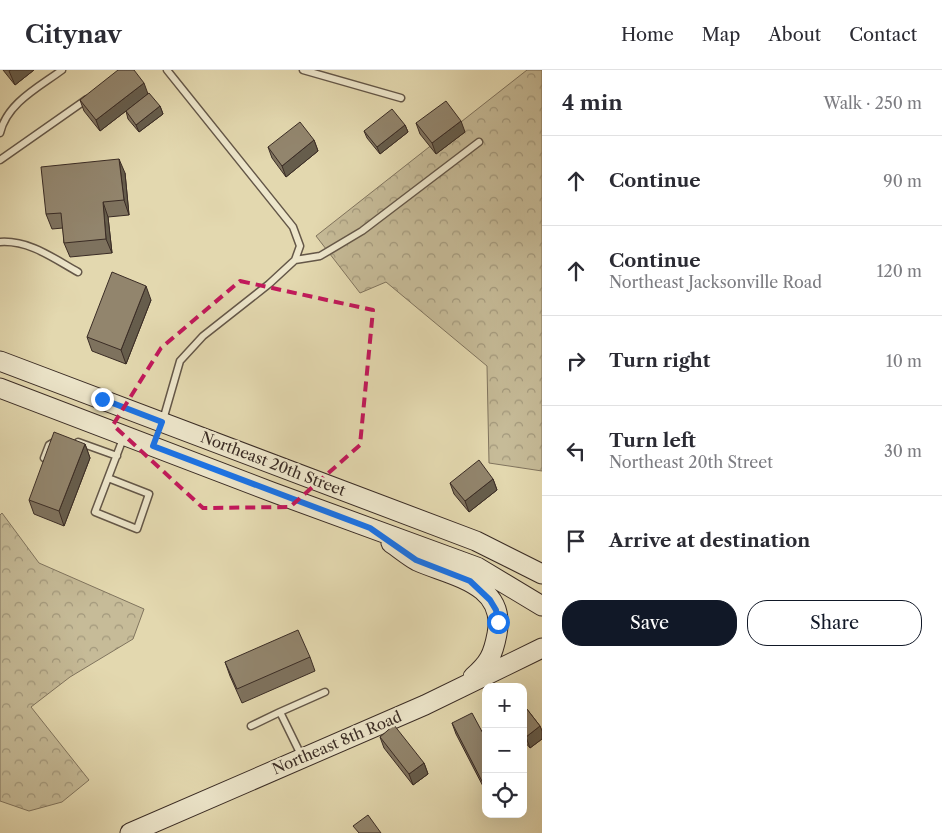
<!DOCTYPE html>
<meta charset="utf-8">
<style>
body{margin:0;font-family:"Libre Caslon Text",serif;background:#f2f2f3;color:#2b2b33}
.controls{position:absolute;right:15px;bottom:15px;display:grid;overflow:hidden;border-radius:10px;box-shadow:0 5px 20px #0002}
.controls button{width:45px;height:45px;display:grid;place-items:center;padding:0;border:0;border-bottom:1px solid #e1e1e2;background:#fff;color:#2b2b33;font:25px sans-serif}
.stop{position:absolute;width:15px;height:15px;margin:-11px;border:4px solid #1a73e8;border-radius:50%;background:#fff}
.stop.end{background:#1a73e8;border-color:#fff;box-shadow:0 1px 5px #0008}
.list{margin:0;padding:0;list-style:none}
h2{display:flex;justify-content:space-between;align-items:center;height:65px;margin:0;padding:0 20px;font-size:21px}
h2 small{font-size:16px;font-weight:400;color:#7c7c81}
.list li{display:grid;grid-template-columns:32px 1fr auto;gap:15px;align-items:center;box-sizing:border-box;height:90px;padding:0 20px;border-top:1px solid #e1e1e2}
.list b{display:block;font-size:19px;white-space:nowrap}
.list p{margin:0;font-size:16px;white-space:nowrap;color:#7c7c81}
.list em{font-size:16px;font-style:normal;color:#7c7c81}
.actions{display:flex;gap:10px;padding:15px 20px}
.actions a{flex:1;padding:11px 0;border:1px solid #111827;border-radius:20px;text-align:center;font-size:18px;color:#111827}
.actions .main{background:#111827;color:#fff}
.icon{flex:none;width:28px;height:28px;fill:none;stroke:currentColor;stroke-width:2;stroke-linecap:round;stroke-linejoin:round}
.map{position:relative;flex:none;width:542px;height:763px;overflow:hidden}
header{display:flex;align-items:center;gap:30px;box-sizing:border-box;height:70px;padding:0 25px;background:#fff;border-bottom:1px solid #e1e1e2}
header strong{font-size:24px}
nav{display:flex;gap:28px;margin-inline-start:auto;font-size:18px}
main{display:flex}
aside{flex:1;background:#fff}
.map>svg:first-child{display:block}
.forest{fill:url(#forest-crowns);stroke:#80745e}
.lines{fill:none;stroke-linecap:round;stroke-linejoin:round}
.lane-casing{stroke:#645748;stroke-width:9}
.secondary-casing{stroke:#3a2c25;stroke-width:21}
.lane{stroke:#ede6cb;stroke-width:6}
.secondary{stroke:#ede6cb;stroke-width:19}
.wall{fill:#7e725e;stroke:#3a2c25}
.shaded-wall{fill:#665d4c;stroke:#3a2c25}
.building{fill:#92856d;stroke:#3a2c25}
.route{stroke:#1a73e8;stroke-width:6}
.marked{fill:none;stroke:#c2185b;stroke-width:4;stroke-dasharray:10 6;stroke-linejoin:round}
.labels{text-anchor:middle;stroke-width:5;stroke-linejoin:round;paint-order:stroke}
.street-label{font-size:15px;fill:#3a2c25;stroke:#ede6cb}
</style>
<header>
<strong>Citynav</strong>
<nav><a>Home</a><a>Map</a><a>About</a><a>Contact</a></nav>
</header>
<main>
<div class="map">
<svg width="542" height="763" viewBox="0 0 542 763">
<defs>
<pattern id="forest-crowns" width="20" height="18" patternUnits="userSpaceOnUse" patternTransform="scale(1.25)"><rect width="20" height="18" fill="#c6bb98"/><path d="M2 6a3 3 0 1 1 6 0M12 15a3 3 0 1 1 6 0" fill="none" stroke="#a2987c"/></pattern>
</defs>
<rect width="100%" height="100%" fill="#e3d8af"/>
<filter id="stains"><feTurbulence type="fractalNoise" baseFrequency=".004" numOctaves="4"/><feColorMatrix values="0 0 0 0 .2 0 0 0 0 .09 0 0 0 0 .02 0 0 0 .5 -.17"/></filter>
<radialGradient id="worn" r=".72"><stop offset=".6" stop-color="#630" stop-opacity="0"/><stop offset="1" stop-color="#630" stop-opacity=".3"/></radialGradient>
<path class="forest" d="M527 0H542V401L489 393 487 296 386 212 360 223 316 166Z
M2 443 39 493 144 539 133 569 70 607 31 637 89 710 62 732 29 741 0 731V445Z"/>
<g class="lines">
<g class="lane-casing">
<path id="lane" d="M303 0 401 28
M0 63C7 33 39 17 62 0
M0 90 87 29
M0 172C29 170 53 188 78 202
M295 190 320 186 362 161 479 72
M163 350 180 291 203 266 269 214 295 190 300 176 293 157 167 0
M78 372 117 386
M44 388 49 375 56 371
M108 408 149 424 137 459 95 442 124 366
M251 656 280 642
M302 687 280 642 325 622"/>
</g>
<g class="secondary-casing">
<path id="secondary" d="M0 291 476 471 542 504
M0 318 272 422 477 497 542 536
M391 473C400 479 408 486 417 491 450 506 507 513 497 564 493 585 489 593 473 607
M130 763 425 635 542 578"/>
</g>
<use href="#lane" class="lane"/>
<use href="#secondary" class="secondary"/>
</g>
<path class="wall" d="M3 0H34L15 15Z
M148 24 100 61 84 41 80 30Z
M160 36 163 44 139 62 128 49 126 41Z
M416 53 465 62 436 84 420 64Z
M405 55 408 62 380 84 367 68 364 61Z
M314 70 318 81 286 107 272 88 268 77Z
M125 103 129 145 108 147 112 183 70 187 64 173 63 158 52 159 46 144Z
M151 230 126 294 92 281 87 267Z
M85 374 90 388 64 456 34 444 29 430Z
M493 409 497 420 469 442 454 424 450 413Z
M310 587 315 601 242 633 230 606 225 592Z
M523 634 540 656 542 661V669L530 678 523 670Z
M452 653 486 669V722L456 664Z
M380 667 424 693 428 704 413 715 384 678Z"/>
<path class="shaded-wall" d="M11 0H34L15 15 9 1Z
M144 13 148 24 100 61 96 50Z
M160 36 163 44 139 62 136 55Z
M461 51 465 62 436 84 432 73Z
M405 55 408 62 380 84 377 77Z
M314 70 318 81 286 107 282 96Z
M119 89 125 103 129 145 124 130Z
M103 132 108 147 112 183 106 169Z
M146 216 151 230 126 294 121 280Z
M85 374 90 388 64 456 59 441Z
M493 409 497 420 469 442 465 431Z
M540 656 542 661V669L530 678 526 667Z
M424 693 428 704 413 715 409 704Z"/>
<path class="building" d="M118 0H134L144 13 96 50 80 30Z
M149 23 160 36 136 55 126 41Z
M446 31 461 51 432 73 416 53Z
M392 39 405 55 377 77 364 61Z
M300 52 314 70 282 96 268 77Z
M119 89 124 130 103 132 106 169 64 173 61 143 46 144 41 97Z
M112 202 146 216 121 280 87 267Z
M54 362 85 374 59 441 29 430Z
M479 390 493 409 465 431 450 413Z
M298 560 310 587 237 619 225 592Z
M523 634 540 656 526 667 523 664Z
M472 643 486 669V717H485L452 653Z
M394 655 424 693 409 704 380 667Z
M368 745 381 763H359L353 756Z"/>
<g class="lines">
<path class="route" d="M102 329 162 352 153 376 370 458 416 490 470 511 490 530 496 540 498 552"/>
</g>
<path class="marked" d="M240 211 373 240 360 375 290 437 203 438 113 355 161 278Z"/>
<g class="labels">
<g class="street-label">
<text transform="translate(273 394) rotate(21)" y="5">Northeast 20th Street</text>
<text transform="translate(337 673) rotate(-23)" y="5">Northeast 8th Road</text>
</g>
</g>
<rect width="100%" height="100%" filter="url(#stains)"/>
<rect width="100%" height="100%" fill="url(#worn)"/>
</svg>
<div class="controls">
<button>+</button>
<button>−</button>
<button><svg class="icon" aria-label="locate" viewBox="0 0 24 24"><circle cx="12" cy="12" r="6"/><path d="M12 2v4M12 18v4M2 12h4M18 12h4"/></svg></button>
</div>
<div class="stop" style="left:498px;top:552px"></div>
<div class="stop end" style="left:102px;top:329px"></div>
</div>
<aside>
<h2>4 min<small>Walk · 250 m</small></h2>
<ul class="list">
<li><svg class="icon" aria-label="ahead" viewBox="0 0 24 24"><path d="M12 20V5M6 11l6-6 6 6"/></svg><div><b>Continue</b></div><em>90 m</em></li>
<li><svg class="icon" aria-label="ahead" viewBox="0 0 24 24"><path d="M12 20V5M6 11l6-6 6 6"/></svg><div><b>Continue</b><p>Northeast Jacksonville Road</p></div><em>120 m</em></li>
<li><svg class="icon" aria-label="right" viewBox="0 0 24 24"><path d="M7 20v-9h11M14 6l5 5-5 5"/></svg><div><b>Turn right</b></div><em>10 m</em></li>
<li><svg class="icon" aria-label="left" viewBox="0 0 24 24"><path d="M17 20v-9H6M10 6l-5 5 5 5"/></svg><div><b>Turn left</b><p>Northeast 20th Street</p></div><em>30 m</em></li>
<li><svg class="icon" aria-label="arrive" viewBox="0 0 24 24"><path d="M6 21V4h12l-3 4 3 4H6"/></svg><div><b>Arrive at destination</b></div></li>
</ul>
<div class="actions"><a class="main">Save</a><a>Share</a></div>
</aside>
</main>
